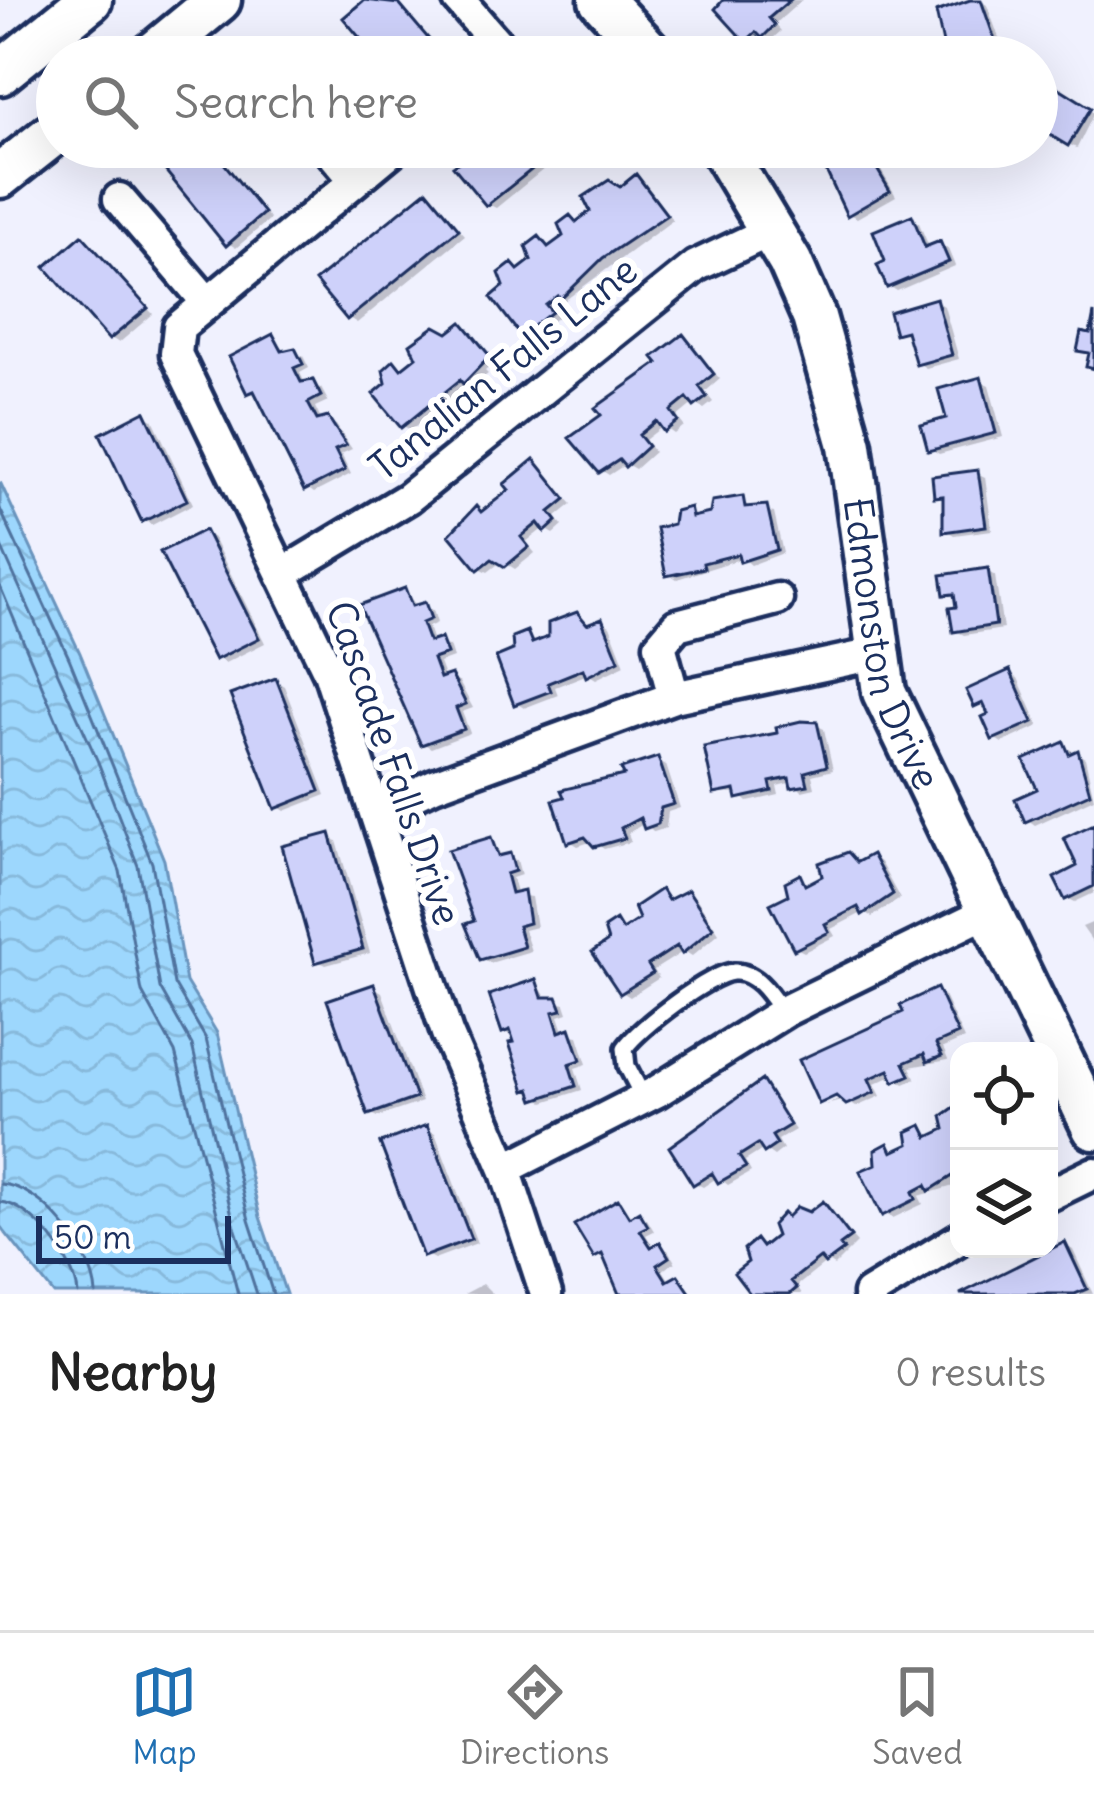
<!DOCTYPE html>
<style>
body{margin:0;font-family:Delius,sans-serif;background:#f2f2f2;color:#222}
.controls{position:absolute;right:36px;bottom:36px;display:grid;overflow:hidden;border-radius:24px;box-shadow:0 12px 48px #0002}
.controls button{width:108px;height:108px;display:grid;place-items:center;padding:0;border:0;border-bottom:3px solid #e0e0e0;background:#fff;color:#222;font:60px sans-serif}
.scale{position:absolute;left:36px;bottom:30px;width:195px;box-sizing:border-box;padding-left:12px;border:6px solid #1b2f5e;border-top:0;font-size:33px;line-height:42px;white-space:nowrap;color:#1b2f5e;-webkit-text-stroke:9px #fff;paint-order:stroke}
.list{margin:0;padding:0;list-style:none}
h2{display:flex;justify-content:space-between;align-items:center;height:156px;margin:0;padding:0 48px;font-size:51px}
h2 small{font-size:39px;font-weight:400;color:#767676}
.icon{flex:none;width:66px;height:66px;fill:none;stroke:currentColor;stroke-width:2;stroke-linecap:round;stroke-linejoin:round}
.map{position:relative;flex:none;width:1094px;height:1294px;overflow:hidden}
.search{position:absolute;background:#fff;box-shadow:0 12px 48px #0002;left:36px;right:36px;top:36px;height:132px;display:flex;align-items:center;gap:30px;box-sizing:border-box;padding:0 42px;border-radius:66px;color:#767676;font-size:45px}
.sheet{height:336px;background:#fff}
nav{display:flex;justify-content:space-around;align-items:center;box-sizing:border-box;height:168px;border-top:3px solid #e0e0e0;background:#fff;font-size:33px;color:#767676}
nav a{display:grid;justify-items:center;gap:6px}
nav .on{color:#1f6fb2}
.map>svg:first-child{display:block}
.water{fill:url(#water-waves);stroke:#6994bd;stroke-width:3}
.shadow{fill:#0003}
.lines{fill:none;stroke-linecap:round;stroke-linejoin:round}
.shore{stroke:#4f729e;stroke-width:3}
.building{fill:#ced1fa;stroke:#1b2f5e;stroke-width:3}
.lane-casing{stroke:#1b2f5e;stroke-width:24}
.street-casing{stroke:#1b2f5e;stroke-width:39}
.secondary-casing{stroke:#1b2f5e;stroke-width:51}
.lane{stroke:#fff;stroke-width:15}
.street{stroke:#fff;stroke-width:30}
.secondary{stroke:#fff;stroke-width:42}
.labels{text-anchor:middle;stroke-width:12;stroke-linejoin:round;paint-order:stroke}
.street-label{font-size:39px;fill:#1b2f5e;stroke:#fff}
</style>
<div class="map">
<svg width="1094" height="1294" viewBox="0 0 1094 1294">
<defs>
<pattern id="water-waves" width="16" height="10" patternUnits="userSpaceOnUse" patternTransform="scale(3)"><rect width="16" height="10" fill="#9dd7fd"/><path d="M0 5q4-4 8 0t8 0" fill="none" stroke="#87b9db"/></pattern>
</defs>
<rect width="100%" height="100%" fill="#f0f1fe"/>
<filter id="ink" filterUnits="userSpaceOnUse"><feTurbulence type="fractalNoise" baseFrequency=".00833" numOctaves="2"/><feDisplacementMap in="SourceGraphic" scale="24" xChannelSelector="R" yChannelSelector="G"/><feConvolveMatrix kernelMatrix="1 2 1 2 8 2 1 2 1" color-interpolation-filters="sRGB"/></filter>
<g filter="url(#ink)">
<path class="water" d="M0 482 80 653 164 860 186 982 217 1033 260 1217 286 1294H54L0 1226Z"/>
<path class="shadow" d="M728 0H802L775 24 781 31 771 40 764 36 755 44 747 39Z
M979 0 987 5 1006 57H951Z
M1037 78 1094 113 1077 148 1037 130Z
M195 147H213L270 219 236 248 228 243Z
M482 147H571L496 208 488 204Z
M854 147H891L897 157 879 167 896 196 857 218 849 214Z
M636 178 673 220 552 310 558 317 531 338 523 334 507 287 512 266 521 271 539 239 551 249 566 237 570 218 579 223Z
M427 193 465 235 357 323 349 318 319 281Z
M911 219 919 223 930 249 940 244 948 249 955 266 897 291 889 286V262Z
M82 239 153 314 119 343 111 338Z
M936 301 944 306 959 359 926 368 918 363 911 335 898 332Z
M463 325 496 361 485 371 488 374 411 430 403 426 390 384 394 364 402 368Z
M273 337 287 353 303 356 309 368 300 373 306 385 321 388 328 401 315 407 322 422 336 425 352 449 341 454 351 474 314 493 307 488 258 396 250 391Z
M683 338 720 379 705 392 713 402 704 409 694 403 677 417 684 426 674 434 663 426 645 440 654 452 635 469 626 464 609 475 601 470Z
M981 381 989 385 1003 437 939 454 931 449Z
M145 415 153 419 193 504 152 525 144 520Z
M534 463 572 504 556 517 563 526 554 534 544 528 526 542 535 553 515 569 502 561 488 572 480 568 484 514Z
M977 473 985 477 992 530 954 535 946 530V501L937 495Z
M742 500 751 509 774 513 783 553 751 565 743 558 677 579 669 574 676 527 690 510 698 519Z
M205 533 213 538 265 643 225 663 217 658Z
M987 571 995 576 1003 629 964 635 956 631 958 597 946 593Z
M405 591 418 608 433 610 437 623 428 627 434 644 449 646 453 658 439 663 445 679 459 682 473 708 462 712 470 733 431 748 423 743Z
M576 615 590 626 602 621 610 626 625 665 596 679 588 674 555 687 558 695 524 708 516 703 517 652 527 635 537 644Z
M1010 674 1018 678 1039 726 1002 743 994 738 989 708 976 705Z
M276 681 284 686 326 795 285 811 277 806Z
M816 725 824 729 833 770 812 775 815 788 802 791 793 782 777 786 779 795 748 802 739 794 717 793Z
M1064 746 1085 758 1094 798 1035 825 1028 820Z
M658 760 666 765 680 808 668 812 666 828 654 832 645 823 628 833 631 842 604 849 593 841 578 846 570 841Z
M1094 827V893L1075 902 1067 898Z
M329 836 337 841 370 953 326 965 318 961Z
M491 840 503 858 517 860 521 875 512 878 517 895 531 897 536 927 524 930 531 951 490 963 482 958 478 923Z
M847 856 860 864 872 857 880 862 900 899 872 917 864 912 831 929 835 936 804 952 796 948 791 897 800 878 809 886Z
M661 892 672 902 688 893 696 898 719 933 692 956 684 951 654 970 659 978 630 997 622 992 611 942 616 923 626 931 642 921Z
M1094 922V944L1082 927Z
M536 982 548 1000 565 1004 568 1013 559 1016 565 1034 578 1036 587 1064 575 1068 582 1090 544 1102 527 1089 518 1044 505 1031Z
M374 987 382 992 422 1102 378 1117 370 1113Z
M936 992 944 996 964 1039 943 1048 948 1060 910 1067 916 1079 904 1084 894 1075 875 1084 881 1096 856 1107 845 1100 826 1105 851 1093 849 1087 822 1103 803 1061 907 1014Z
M762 1084 795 1130 778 1140 783 1149 774 1156 764 1149 745 1161 751 1172 728 1185 718 1177 703 1187 695 1183Z
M959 1109 957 1185 919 1196 923 1204 893 1218 885 1214 880 1165 888 1147 896 1151 912 1146 922 1128 932 1138 948 1131Z
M427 1129 435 1133 477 1243 434 1259 426 1255Z
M618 1202 633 1218 647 1219 654 1231 646 1235 655 1249 668 1250 675 1262 663 1270 671 1283 678 1278 694 1294H624L607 1268 612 1265 608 1258 596 1256Z
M823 1205 857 1243 834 1266 827 1262 797 1286 802 1294H754L738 1274 752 1263 756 1243 766 1248 788 1220 810 1216Z
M1065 1245 1073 1250 1093 1294H966Z
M483 1284 493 1294H464Z"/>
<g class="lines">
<path class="shore" d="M0 509 69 658 152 863 174 984 206 1039 249 1220 273 1294
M0 544 98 762 138 866 160 988 192 1045 234 1224 257 1294
M0 586 120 871 142 992 175 1052 238 1294
M0 1184C43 1186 94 1253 96 1294
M0 1202C33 1204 76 1263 78 1294"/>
</g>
<path class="building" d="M364 0 399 4 444 57H376L343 18Z
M790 0 769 18 775 25 762 38 756 32 745 42 715 9 723 0Z
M970 0H981L1001 57H946L936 12Z
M1037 74 1091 108 1068 146 1045 132 1042 137 1037 134Z
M190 147H211L264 213 226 246 164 169Z
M480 147H560L486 206 453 166Z
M848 147H888L891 152 873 162 890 191 847 216 822 162Z
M636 174 667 215 603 258 560 300 558 296 546 305 552 312 521 336 491 297 504 286 499 273 512 263 518 270 531 260 526 246 539 236 548 247 563 236 558 224 570 215 576 222 590 211 583 197 609 180 620 187Z
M427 190 459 229 347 320 315 281Z
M912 215 925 247 940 241 949 262 887 288 877 265 885 261 873 231Z
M82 235 148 308 109 340 45 267Z
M936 298 952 355 916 365 906 331 895 334 889 312Z
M1094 313V369L1086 367 1089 353 1077 351 1081 332 1090 334Z
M462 322 490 356 463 384 460 380 401 428 373 394 386 383 383 370 394 360 401 369 416 357 410 344 435 326 448 333Z
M273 334 282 351 295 348 303 364 294 368 301 382 313 380 321 396 308 403 317 420 328 417 346 445 335 450 345 470 304 491 254 391 247 394 229 357Z
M683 334 714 374 699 386 707 397 694 407 687 398 671 411 678 421 664 432 656 421 639 435 648 446 625 467 619 460 599 473 569 438 601 415 595 408 658 363 653 357Z
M981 377 996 433 928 451 921 425 946 418 938 389Z
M145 411 187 500 142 522 100 434Z
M534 459 566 499 550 512 557 521 545 532 538 523 521 537 529 547 505 567 492 559 478 570 449 535 476 506 481 512 509 490 504 484Z
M978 470 986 526 943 532V496L934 497 932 476Z
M743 496 745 507 767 505 777 550 740 562 738 554 703 563 704 568 666 576 656 528 673 524 675 511 690 507 692 517 710 513 712 501Z
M205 530 259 638 215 660 160 552Z
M988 568 996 625 953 632 949 608 956 607 954 594 944 595 941 575Z
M405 588 412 606 425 602 431 619 422 623 429 642 441 638 447 654 433 659 440 678 451 674 466 704 456 708 464 729 421 745 359 605Z
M577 612 587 624 602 618 619 660 586 677 583 669 548 683 551 691 514 705 496 657 513 650 512 637 527 631 532 643 548 637V623Z
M1010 670 1033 722 992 740 982 717 988 714 983 703 974 707 966 690Z
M276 678 320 791 275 809 230 695Z
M801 721 817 722 827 766 805 772 808 785 791 788 789 778 770 782 772 791 737 799 735 790 714 794 704 747 777 733 776 727Z
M1064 742 1069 754 1078 750 1090 793 1025 822 1015 799 1037 789 1024 760Z
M658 757 674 804 661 808 658 824 644 829 640 818 621 828 625 838 594 847 585 837 567 843 553 800 564 797 561 790 624 775 621 769Z
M1094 824V886L1065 900 1054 878 1077 866 1064 838Z
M330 833 363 949 315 963 282 846Z
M491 837 498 856 510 853 515 871 506 874 511 893 524 890 529 923 518 926 524 947 480 960 465 924 474 921 448 850Z
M848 852 857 862 872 854 893 894 862 915 858 907 825 924 829 932 794 950 770 904 788 895 785 882 800 874 805 885 822 876 819 863Z
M661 889 668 900 688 890 713 928 682 954 677 946 648 965 653 973 620 994 592 952 608 941 604 928 616 920 622 930 639 919 634 907Z
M536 979 542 997H557L562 1010 553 1012 559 1032 570 1028 581 1060 569 1064 576 1086 534 1100 530 1089 525 1091 509 1043 514 1042 510 1030 502 1033 489 995Z
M374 984 416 1098 368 1115 327 1000Z
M937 988 958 1034 936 1044 942 1056 927 1062 924 1054 904 1063 910 1075 894 1082 889 1070 869 1079 875 1092 846 1105 836 1096 819 1104 799 1060 903 1012 900 1005Z
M762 1080 790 1125 772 1136 777 1144 764 1153 758 1144 739 1156 746 1167 718 1183 712 1173 693 1185 669 1147Z
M959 1104V1172L929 1191 926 1185 913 1192 916 1199 882 1216 860 1171 876 1164 875 1150 888 1143 892 1152 909 1144 907 1132 922 1125 928 1137 945 1129 942 1116Z
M427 1125 471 1239 423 1257 380 1143Z
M618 1199 629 1217 639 1211 648 1226 640 1230 651 1247 660 1242 669 1257 657 1265 667 1281 678 1275 691 1294H619L602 1254 594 1258 574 1225Z
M823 1201 851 1237 840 1245 844 1250 825 1264 820 1258 791 1281 797 1288 790 1294H750L734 1273 748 1262 744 1249 756 1239 762 1247 776 1236 772 1225 783 1213 787 1217 797 1207 809 1212Z
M1065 1242 1087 1289 1075 1294H960Z"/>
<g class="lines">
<g class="lane-casing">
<path id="lane" d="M644 1099 627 1066 625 1048C637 1029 711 973 733 972 756 970 772 997 783 1013"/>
</g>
<g class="street-casing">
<path id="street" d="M459 0 507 55
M327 147 355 180
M396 147 179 327 176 354 329 672 447 1033 505 1169 546 1294
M119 199 207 302
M285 572 408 498 696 266 772 230
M674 697 660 645 677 625 777 599
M377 812 434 785 674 697 875 654
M505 1169 656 1092 787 1010 987 912
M1049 1195 1094 1173
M869 1294 959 1239"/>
</g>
<g class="secondary-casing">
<g id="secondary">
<path d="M601 0 654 57"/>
<path d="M150 57 219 0"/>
<path d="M0 73 90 0"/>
<path id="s1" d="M721 147 790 262 814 317 850 445 884 692 1094 1128"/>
<path d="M0 176 57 131"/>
</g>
</g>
<use href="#lane" class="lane"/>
<use href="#street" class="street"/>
<use href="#secondary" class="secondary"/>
</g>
</g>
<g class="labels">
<g class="street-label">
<text transform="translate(503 368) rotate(-39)" y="14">Tanalian Falls Lane</text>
<text dy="14" stroke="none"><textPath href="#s1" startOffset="531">Edmonston Drive</textPath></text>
<text transform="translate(394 763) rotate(71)" y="14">Cascade Falls Drive</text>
</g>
</g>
</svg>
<div class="controls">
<button><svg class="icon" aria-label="locate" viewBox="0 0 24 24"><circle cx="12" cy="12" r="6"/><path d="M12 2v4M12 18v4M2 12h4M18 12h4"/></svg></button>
<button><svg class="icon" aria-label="layers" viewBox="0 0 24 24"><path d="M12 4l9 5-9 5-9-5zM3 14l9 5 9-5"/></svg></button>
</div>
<div class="scale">50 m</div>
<div class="search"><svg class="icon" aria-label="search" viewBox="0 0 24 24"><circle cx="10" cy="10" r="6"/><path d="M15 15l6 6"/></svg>Search here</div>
</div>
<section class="sheet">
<h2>Nearby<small>0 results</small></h2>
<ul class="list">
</ul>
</section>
<nav>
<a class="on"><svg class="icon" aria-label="map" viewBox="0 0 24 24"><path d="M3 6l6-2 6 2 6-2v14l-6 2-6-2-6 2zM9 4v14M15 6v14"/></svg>Map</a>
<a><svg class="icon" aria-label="directions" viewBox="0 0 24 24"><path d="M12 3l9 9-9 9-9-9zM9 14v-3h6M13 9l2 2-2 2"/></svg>Directions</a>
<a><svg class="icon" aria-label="saved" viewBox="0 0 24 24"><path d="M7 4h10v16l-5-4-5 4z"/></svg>Saved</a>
</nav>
